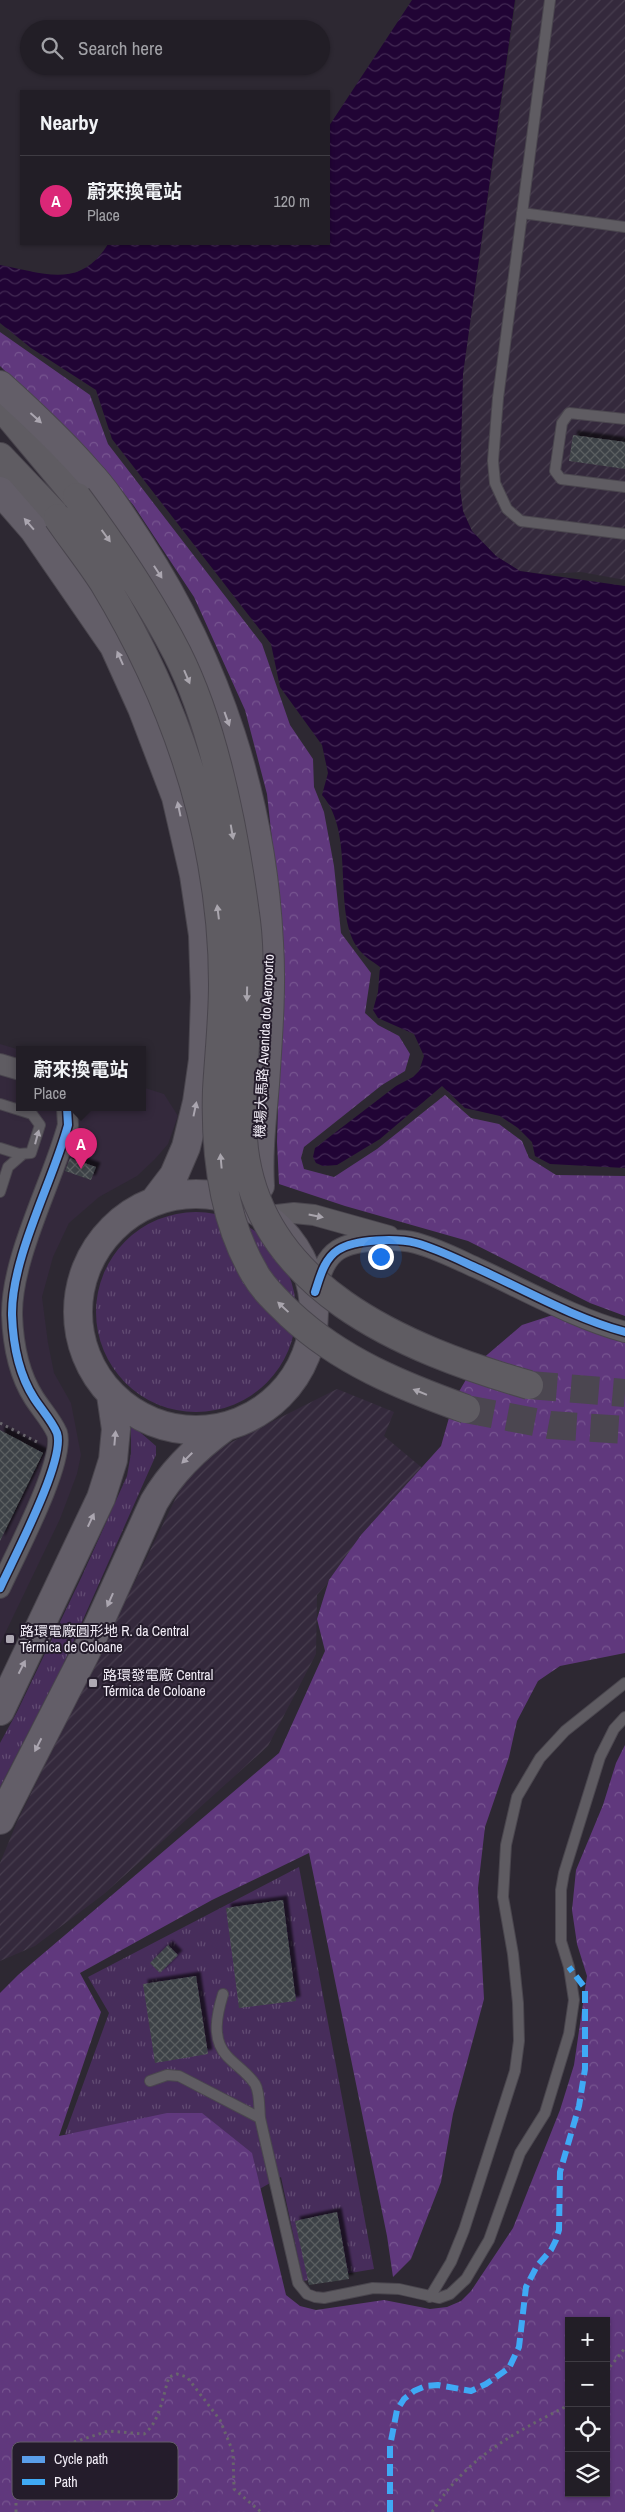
<!DOCTYPE html>
<meta charset="utf-8">
<style>
body{margin:0;font-family:"Archivo Narrow","Noto Sans SC",sans-serif;background:#2a272e;color:#f1f3f6}
.controls{position:absolute;right:15px;bottom:15px;display:grid;overflow:hidden;border-radius:0px;box-shadow:0 1px 4px #0004}
.controls button{width:45px;height:45px;display:grid;place-items:center;padding:0;border:0;border-bottom:1px solid #3f3c43;background:#221e26;color:#f1f3f6;font:25px sans-serif}
.you{position:absolute;left:380px;top:1256px;width:18px;height:18px;margin:-12px;border:4px solid #fff;border-radius:50%;background:#1a73e8;box-shadow:0 0 0 8px #1a73e833}
.badge{display:grid;place-items:center;width:32px;height:32px;border-radius:50%;background:#db2777;color:#fff;font-size:16px;font-weight:700}
.pin{position:absolute;translate:-50% -41px;filter:drop-shadow(0 1px 2px #0008)}
.pin::after{content:'';position:absolute;top:26px;width:18px;height:15px;background:inherit;clip-path:polygon(0 0,100% 0,50% 100%)}
.popup{position:absolute;left:16px;top:1046px;width:130px;height:65px;box-sizing:border-box;display:grid;place-content:center;border-radius:0px;background:#221e26;filter:drop-shadow(0 1px 4px #0005);font-size:16px;white-space:nowrap;color:#a2a2a7}
.popup b{font-size:19px;color:#f1f3f6}
.popup::after{content:'';position:absolute;left:50%;top:100%;margin-left:-10px;border:10px solid transparent;border-top-color:#221e26}
.list{margin:0;padding:0;list-style:none}
h2{display:flex;justify-content:space-between;align-items:center;height:65px;margin:0;padding:0 20px;font-size:21px}
h2 small{font-size:16px;font-weight:400;color:#a2a2a7}
.list li{display:grid;grid-template-columns:32px 1fr auto;gap:15px;align-items:center;box-sizing:border-box;height:90px;padding:0 20px;border-top:1px solid #3f3c43}
.list b{display:block;font-size:19px;white-space:nowrap}
.list p{margin:0;font-size:16px;white-space:nowrap;color:#a2a2a7}
.list em{font-size:16px;font-style:normal;color:#a2a2a7}
.icon{flex:none;width:28px;height:28px;fill:none;stroke:currentColor;stroke-width:2;stroke-linecap:round;stroke-linejoin:round}
.map{position:relative;flex:none;width:625px;height:2512px;overflow:hidden}
.search{position:absolute;background:#221e26;box-shadow:0 1px 4px #0004;left:20px;top:20px;width:310px;height:55px;display:flex;align-items:center;gap:12px;box-sizing:border-box;padding:0 18px;border-radius:28px;color:#a2a2a7;font-size:19px}
.panel{position:absolute;background:#221e26;box-shadow:0 1px 4px #0004;left:20px;top:90px;width:310px;height:155px;border-radius:0px}
.map>svg:first-child{display:block}
.built{fill:#34293c}
.industrial{fill:url(#industrial-furrows)}
.grass{fill:url(#grass-tufts)}
.forest{fill:url(#forest-crowns);fill-rule:evenodd}
.water{fill:url(#water-waves)}
.building{fill:url(#building-cross-hatch);filter:url(#shadow)}
.lines{fill:none;stroke-linecap:round;stroke-linejoin:round}
.secondary-tunnel{stroke:#4b4650;stroke-width:28;stroke-dasharray:28 14;stroke-linecap:butt}
.lane-casing{stroke:#4a464e;stroke-width:12}
.street-casing{stroke:#4a464e;stroke-width:22}
.secondary-casing{stroke:#4a464e;stroke-width:30}
.primary-casing{stroke:#4a464e;stroke-width:30}
.path{stroke:#68656c;stroke-width:3;stroke-dasharray:2.5 4;stroke-linecap:butt}
.lane{stroke:#5f5c62;stroke-width:10}
.street{stroke:#5f5c62;stroke-width:20}
.secondary{stroke:#5f5c62;stroke-width:28}
.primary{stroke:#635e68;stroke-width:28}
.secondary-bridge-casing{stroke:#4a464e;stroke-width:30;stroke-linecap:butt}
.secondary-bridge{stroke:#5f5c62;stroke-width:28}
.quiet{stroke:#3fa9f5;stroke-width:6;stroke-dasharray:12 6;stroke-linecap:butt}
.cycleway-casing{stroke:#241c2b;stroke-width:11}
.cycleway{stroke:#5a9eea;stroke-width:8}
.oneway{fill:#aba6b0}
.oneway2{fill:#a9a5ad}
.poi-dot{fill:#aea9b3;stroke:#241c2b;stroke-width:2}
.labels{text-anchor:middle;stroke-width:4;stroke-linejoin:round;paint-order:stroke}
.street-label{font-size:14px;fill:#f3eef8;stroke:#241c2b}
.poi-label{font-size:14px;fill:#f3eef8;stroke:#241c2b;text-anchor:start}
.key{fill:#241c2b;stroke:#625b68;stroke-width:1}
.key-label{font-size:14px;fill:#f3eef8}
</style>
<div class="map">
<svg width="625" height="2512" viewBox="0 0 625 2512">
<defs>
<pattern id="industrial-furrows" width="10" height="10" patternUnits="userSpaceOnUse" patternTransform="scale(1.25)"><rect width="10" height="10" fill="#34293c"/><path d="M-1 1l2-2M0 10L10 0M9 11l2-2" fill="none" stroke="#483e4f"/></pattern>
<pattern id="grass-tufts" width="24" height="20" patternUnits="userSpaceOnUse" patternTransform="scale(1.25)"><rect width="24" height="20" fill="#472d5b"/><path d="M3 7l-1-3M5 7V3M7 7l1-3M15 17l-1-3M17 17v-4M19 17l1-3" fill="none" stroke="#624c73"/></pattern>
<pattern id="forest-crowns" width="20" height="18" patternUnits="userSpaceOnUse" patternTransform="scale(1.25)"><rect width="20" height="18" fill="#60387d"/><path d="M2 6a3 3 0 1 1 6 0M12 15a3 3 0 1 1 6 0" fill="none" stroke="#775590"/></pattern>
<pattern id="water-waves" width="16" height="10" patternUnits="userSpaceOnUse" patternTransform="scale(1.25)"><rect width="16" height="10" fill="#210435"/><path d="M0 5q4-4 8 0t8 0" fill="none" stroke="#422953"/></pattern>
<pattern id="building-cross-hatch" width="8" height="8" patternUnits="userSpaceOnUse" patternTransform="scale(1.25)"><rect width="8" height="8" fill="#3e4346"/><path d="M0 0l8 8M0 8l8-8" fill="none" stroke="#5a5e61"/></pattern>
<filter id="shadow"><feDropShadow dx="4.5" dy="-4.5" stdDeviation="1" flood-color="#0009"/></filter>
</defs>
<rect width="100%" height="100%" fill="#2d2832"/>
<path class="built" d="M0 1044 20 1050V1108H142V1087L164 1094 178 1116 168 1144 155 1159 137 1176 99 1197 69 1223 53 1257 42 1297 48 1343 54 1373 71 1403 81 1455 77 1474 60 1519 0 1644Z"/>
<path class="industrial" d="M516 0H625V580L581 572 545 574 520 571 496 556 472 531 463 511 460 488 463 374Z
M337 1389 394 1412 384 1436 427 1472 317 1595 316 1654 268 1746 104 1894 35 1946 0 1961V1863L17 1822 194 1461Z"/>
<path class="grass" d="M96 1312a100 100 0 1 1 200 0a100 100 0 1 1-200 0Z
M134 1427 156 1446V1455L62 1667 0 1787V1743L17 1712 82 1576 127 1476 131 1453V1428Z
M299 1867 374 2269 303 2281 281 2177 231 2205 179 2127 65 2134 109 2013 88 1977Z"/>
<path class="forest" d="M0 332 90 395 108 444 262 644 290 725 313 759 314 787 324 812 334 866 341 933 371 973 365 1013 378 1025 399 1036 410 1054 405 1071 382 1085 304 1147 301 1158 304 1169 334 1177 377 1149 445 1095 471 1118 499 1124 522 1141 529 1158 556 1175 625 1176V1316L590 1303 468 1241 345 1206 279 1184 277 1142 282 965 277 886 267 794 245 710 194 597 134 506 104 469 0 366Z
M562 1312 625 1340V1653L560 1666 538 1681 517 1721 509 1757 485 1827 478 1888 484 1999 453 2114 441 2182 411 2259 393 2277 387 2236 309 1853 212 1900 80 1973 101 2012 59 2136 167 2113H202L252 2153 286 2295 300 2306 316 2310 384 2300 430 2309 447 2307 461 2301 471 2291 513 2228 560 2110 574 2065 587 1976 577 1944 572 1910 576 1870 603 1805 616 1763 625 1745V2512H0V1993L18 1975 279 1753 325 1651 317 1619 329 1580 361 1535 441 1446 454 1400 474 1366 522 1325ZM569 2321H606V2493H569Z"/>
<path class="water" d="M412 0H515L463 374 460 488 463 511 472 531 496 556 520 571 625 586V1168L550 1164 535 1156 532 1142 518 1128 500 1116 465 1108 442 1086 380 1139 337 1165 323 1166 316 1163 313 1157 315 1148 396 1086 413 1077 419 1071 424 1056 414 1034 378 1018 373 1010 378 992 380 967C372 961 363 956 357 947 332 909 356 834 322 795L328 773 322 745 280 687 271 644 112 439 96 390 31 348 0 323V265C44 273 80 290 108 244H329V126Z"/>
<path class="building" d="M573 435 625 442V469L569 461Z
M70 1158 96 1167 91 1180 65 1171Z
M0 1430 43 1453 0 1541Z
M283 1900 296 2001 239 2008 226 1908Z
M168 1945 178 1955 160 1973 150 1963Z
M196 1976 208 2054 155 2063 143 1984Z
M337 2212 349 2279 309 2285 295 2221Z"/>
<g class="lines">
<path class="secondary-tunnel" d="M529 1385 625 1393
M466 1409 550 1425 625 1430"/>
<g class="lane-casing">
<path id="lane" d="M550 0 498 398 493 461 495 483 507 509 521 521 625 534
M522 213 625 227
M625 419 569 413 562 423 555 471 561 479 625 487
M0 1104 32 1114 40 1125 31 1153 19 1154 0 1148
M0 1192 8 1167 23 1154
M223 1994C217 2014 211 2039 227 2056 236 2066 247 2072 255 2084 260 2092 259 2108 260 2118
M150 2081 167 2075 179 2076 260 2118 298 2283 307 2294 315 2297 324 2298 373 2288 399 2289 439 2298 450 2294 466 2279 489 2240 520 2153 545 2113 569 2034 574 2000 569 1967 561 1941V1890L564 1873 600 1757 614 1729 625 1717
M430 2297 451 2262 464 2230 515 2071 519 2041 518 2003 513 1954 503 1897 506 1845 517 1797 540 1758 565 1731 625 1683"/>
</g>
<g class="street-casing">
<path id="street" d="M0 1064 20 1070
M268 1216 294 1213 314 1215 389 1236
M315 1292C320 1277 324 1259 338 1250 355 1239 397 1238 416 1243 438 1249 459 1260 479 1269 527 1291 574 1318 625 1332
M0 1588C13 1559 66 1460 57 1433 52 1421 41 1409 34 1398 18 1373 13 1344 12 1315 11 1258 53 1181 68 1125L67 1108"/>
</g>
<g class="secondary-casing">
<path id="secondary" d="M0 405 77 497
M0 457 58 518"/>
</g>
<g class="primary-casing">
<path id="primary" d="M0 385C31 413 61 441 88 472 108 493 124 520 140 544 218 664 262 800 269 943 272 989 268 1038 265 1084 262 1119 258 1151 260 1186
M0 491 34 530 114 646 142 708 176 797 194 875 203 935 205 997 203 1060 197 1102 186 1147 174 1175 155 1200
M78 1312a118 118 0 1 1 236 0a118 118 0 1 1-236 0Z
M0 1711 101 1498 113 1460 116 1429 111 1395
M0 1820 86 1652 154 1502C172 1471 196 1448 225 1427"/>
</g>
<path class="path" d="M0 1423 39 1443
M606 2372 625 2348
M16 2512V2489L23 2466 38 2454 108 2431 144 2434C160 2422 163 2395 169 2377L177 2374 187 2377 220 2420 233 2452 234 2489 261 2512
M432 2512C467 2457 512 2434 569 2405"/>
<use href="#lane" class="lane"/>
<use href="#street" class="street"/>
<use href="#secondary" class="secondary"/>
<use href="#primary" class="primary"/>
<g class="secondary-bridge-casing">
<path id="secondary-bridge" d="M77 497C114 547 149 598 177 653 216 730 235 836 246 921 255 994 238 1067 243 1139 254 1288 405 1349 529 1385
M58 518C73 540 90 561 104 583 156 669 195 764 212 863 219 902 223 944 223 984 223 1019 219 1055 217 1090 215 1152 223 1220 255 1274 264 1290 278 1302 290 1314 340 1361 402 1386 466 1409"/>
</g>
<use href="#secondary-bridge" class="secondary-bridge"/>
<path class="quiet" d="M390 2512V2446L397 2410 404 2399 414 2391 426 2386 438 2385 471 2391 486 2384 509 2368 519 2347 526 2287 537 2266 551 2250 556 2240 559 2230 560 2172 579 2106 585 2069V1988L569 1967"/>
<g class="cycleway-casing">
<path id="cycleway" d="M315 1292C320 1277 324 1259 338 1250 355 1239 397 1238 416 1243 438 1249 459 1260 479 1269 527 1291 574 1318 625 1332
M0 1588C13 1559 66 1460 57 1433 52 1421 41 1409 34 1398 18 1373 13 1344 12 1315 11 1258 53 1181 68 1125L67 1108"/>
</g>
<use href="#cycleway" class="cycleway"/>
</g>
<defs><path id="oneway-solid" d="M-6-.8H1V-3.2L6.5 0L1 3.2V.8H-6Z" transform="scale(1.25)"/></defs>
<g class="oneway">
<use href="#oneway-solid" transform="translate(36 418) rotate(42)"/>
<use href="#oneway-solid" transform="translate(29 524) rotate(-131)"/>
<use href="#oneway-solid" transform="translate(158 572) rotate(57)"/>
<use href="#oneway-solid" transform="translate(120 658) rotate(-114)"/>
<use href="#oneway-solid" transform="translate(227 719) rotate(70)"/>
<use href="#oneway-solid" transform="translate(179 809) rotate(-102)"/>
<use href="#oneway-solid" transform="translate(195 1109) rotate(-78)"/>
<use href="#oneway-solid" transform="translate(115 1438) rotate(-85)"/>
<use href="#oneway-solid" transform="translate(187 1458) rotate(135)"/>
<use href="#oneway-solid" transform="translate(91 1520) rotate(-65)"/>
<use href="#oneway-solid" transform="translate(110 1600) rotate(114)"/>
<use href="#oneway-solid" transform="translate(22 1667) rotate(-63)"/>
<use href="#oneway-solid" transform="translate(38 1745) rotate(117)"/>
</g>
<g class="oneway2">
<use href="#oneway-solid" transform="translate(106 536) rotate(54)"/>
<use href="#oneway-solid" transform="translate(187 677) rotate(67)"/>
<use href="#oneway-solid" transform="translate(232 832) rotate(80)"/>
<use href="#oneway-solid" transform="translate(218 912) rotate(-97)"/>
<use href="#oneway-solid" transform="translate(247 994) rotate(91)"/>
<use href="#oneway-solid" transform="translate(37 1137) rotate(-75)"/>
<use href="#oneway-solid" transform="translate(221 1161) rotate(-95)"/>
<use href="#oneway-solid" transform="translate(316 1216) rotate(11)"/>
<use href="#oneway-solid" transform="translate(283 1307) rotate(-137)"/>
<use href="#oneway-solid" transform="translate(420 1392) rotate(-158)"/>
</g>
<g class="poi-dot">
<rect x="5" y="1634" width="10" height="10" rx="2.5"/>
<rect x="88" y="1678" width="10" height="10" rx="2.5"/>
</g>
<g class="labels">
<g class="street-label">
<text transform="translate(264 1046) rotate(-87)" y="5">機場大馬路 Avenida do Aeroporto</text>
</g>
<g class="poi-label">
<text x="20" y="1636">路環電廠圓形地 R. da Central<tspan x="20" dy="16">Térmica de Coloane</tspan></text>
<text x="103" y="1680">路環發電廠 Central<tspan x="103" dy="16">Térmica de Coloane</tspan></text>
</g>
</g>
<rect x="12" y="2442" width="166" height="58" rx="8" class="key"/>
<rect x="22" y="2456" width="23" height="7" fill="#5a9eea"/>
<rect x="22" y="2479" width="23" height="6" fill="#3fa9f5"/>
<g class="key-label">
<text x="54" y="2464">Cycle path</text>
<text x="54" y="2487">Path</text>
</g>
</svg>
<div class="controls">
<button>+</button>
<button>−</button>
<button><svg class="icon" aria-label="locate" viewBox="0 0 24 24"><circle cx="12" cy="12" r="6"/><path d="M12 2v4M12 18v4M2 12h4M18 12h4"/></svg></button>
<button><svg class="icon" aria-label="layers" viewBox="0 0 24 24"><path d="M12 4l9 5-9 5-9-5zM3 14l9 5 9-5"/></svg></button>
</div>
<div class="you"></div>
<div class="pin badge" style="left:81px;top:1169px">A</div>
<div class="popup"><b>蔚來換電站</b>Place</div>
<div class="search"><svg class="icon" aria-label="search" viewBox="0 0 24 24"><circle cx="10" cy="10" r="6"/><path d="M15 15l6 6"/></svg>Search here</div>
<section class="panel">
<h2>Nearby<small></small></h2>
<ul class="list">
<li><span class="badge">A</span><div><b>蔚來換電站</b><p>Place</p></div><em>120 m</em></li>
</ul>
</section>
</div>
